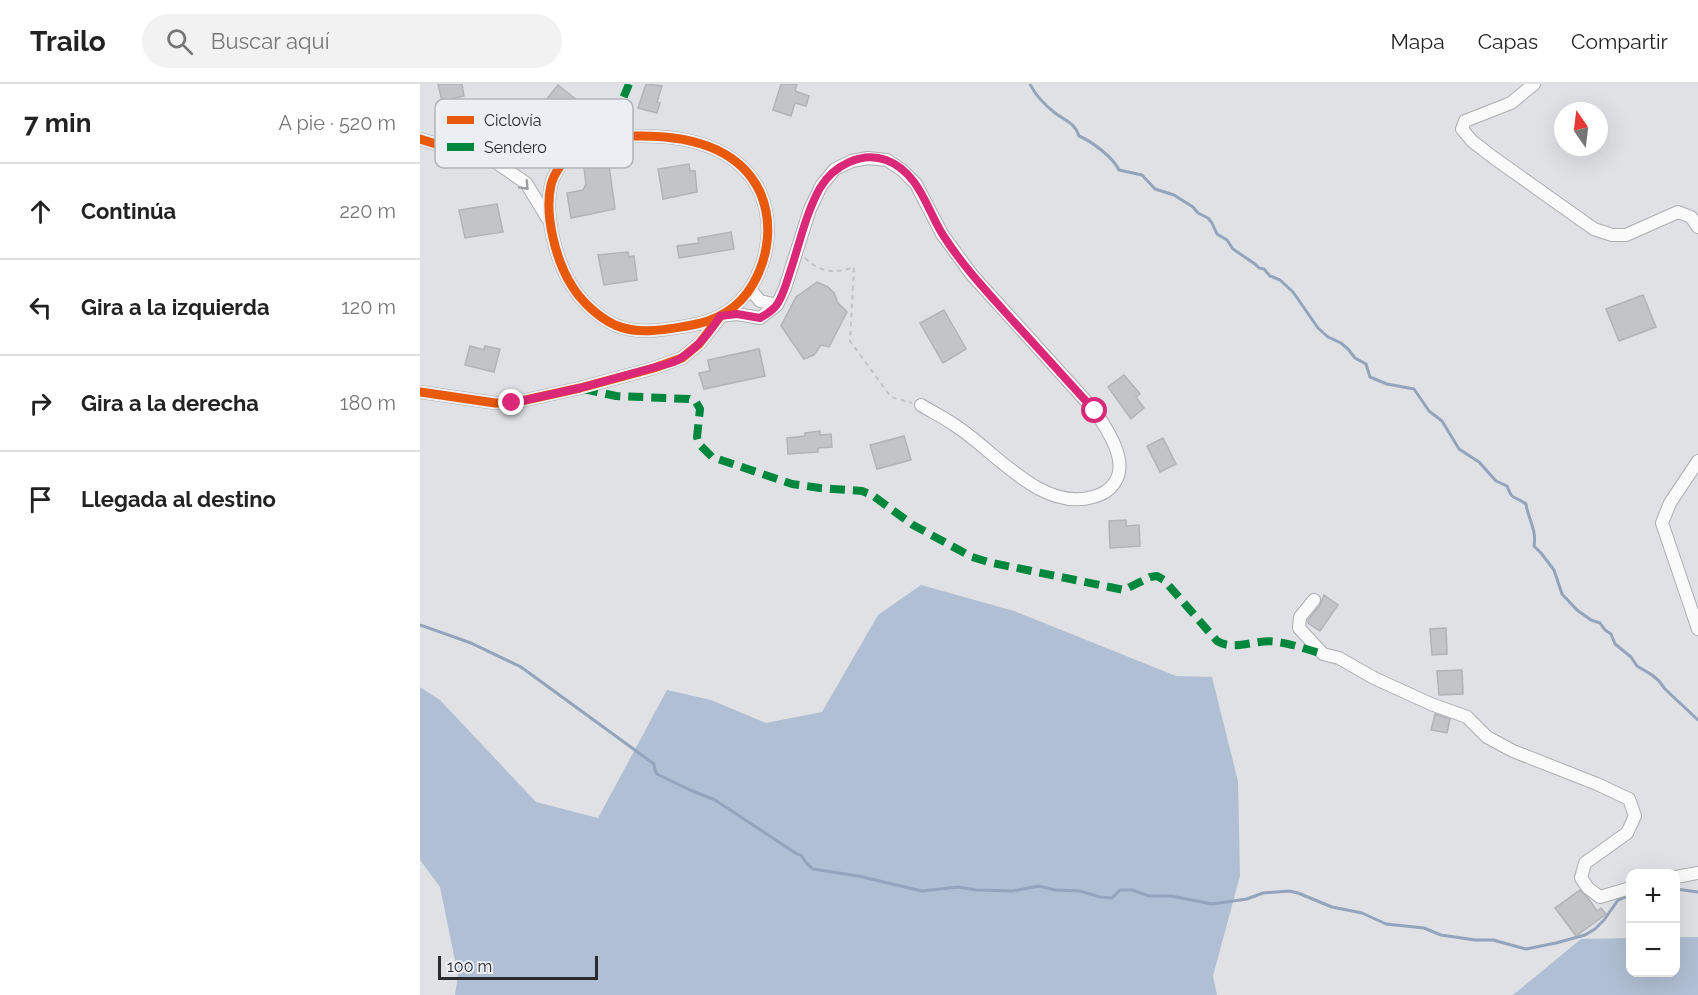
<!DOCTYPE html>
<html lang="es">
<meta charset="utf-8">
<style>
body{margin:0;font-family:Raleway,sans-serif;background:#f2f2f2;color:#222}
.controls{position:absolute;right:18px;bottom:18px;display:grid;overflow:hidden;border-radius:12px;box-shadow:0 6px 24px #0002}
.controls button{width:54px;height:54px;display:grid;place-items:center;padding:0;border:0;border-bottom:2px solid #e0e0e0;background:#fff;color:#222;font:30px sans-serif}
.compass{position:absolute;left:1134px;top:18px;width:54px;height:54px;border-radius:50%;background:#fff;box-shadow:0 6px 24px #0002;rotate:346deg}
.scale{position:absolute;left:18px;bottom:15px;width:160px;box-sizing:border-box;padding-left:6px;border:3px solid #2a2b2d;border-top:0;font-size:16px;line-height:21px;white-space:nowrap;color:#2a2b2d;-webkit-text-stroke:4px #ebeef3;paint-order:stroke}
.stop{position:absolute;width:18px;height:18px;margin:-14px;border:4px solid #db2777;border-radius:50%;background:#fff}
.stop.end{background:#db2777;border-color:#fff;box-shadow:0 2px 6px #0008}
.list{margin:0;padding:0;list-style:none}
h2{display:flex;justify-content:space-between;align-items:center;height:78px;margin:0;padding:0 24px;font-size:26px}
h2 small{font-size:20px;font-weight:400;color:#767676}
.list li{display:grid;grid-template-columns:39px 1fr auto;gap:18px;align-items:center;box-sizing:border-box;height:96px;padding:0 24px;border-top:2px solid #e0e0e0}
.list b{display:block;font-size:22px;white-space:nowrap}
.list em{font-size:20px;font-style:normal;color:#767676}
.icon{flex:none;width:33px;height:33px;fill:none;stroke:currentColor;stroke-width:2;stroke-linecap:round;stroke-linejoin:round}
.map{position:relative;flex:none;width:1278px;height:911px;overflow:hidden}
header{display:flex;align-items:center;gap:36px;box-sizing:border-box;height:84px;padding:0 30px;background:#fff;border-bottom:2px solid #e0e0e0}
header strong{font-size:28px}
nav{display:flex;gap:33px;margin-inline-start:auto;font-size:21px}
.search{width:420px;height:54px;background:#f2f2f2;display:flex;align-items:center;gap:15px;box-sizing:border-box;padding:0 21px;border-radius:33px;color:#767676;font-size:22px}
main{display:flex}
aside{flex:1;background:#fff}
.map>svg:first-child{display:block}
.forest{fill:#b1bfd4}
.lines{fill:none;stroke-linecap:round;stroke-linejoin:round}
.stream{stroke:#94a4bc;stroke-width:3}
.building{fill:#c3c4c7;stroke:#b2b3b6;stroke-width:1.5}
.minor-casing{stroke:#abadaf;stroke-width:14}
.path{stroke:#c1c2c2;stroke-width:2;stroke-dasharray:4.5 4.5;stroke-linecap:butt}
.minor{stroke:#fafafb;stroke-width:12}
.quiet{stroke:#00873e;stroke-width:8;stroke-dasharray:15 8;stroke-linecap:butt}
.cycleway-casing{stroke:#ebeef3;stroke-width:13}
.cycleway{stroke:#e8590c;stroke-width:9}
.oneway{stroke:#9c9d9e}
.route{stroke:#db2777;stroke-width:8}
.key{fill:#ebeef3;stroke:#b1b4b8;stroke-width:1.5}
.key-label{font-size:16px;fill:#2a2b2d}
</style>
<header>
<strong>Trailo</strong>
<div class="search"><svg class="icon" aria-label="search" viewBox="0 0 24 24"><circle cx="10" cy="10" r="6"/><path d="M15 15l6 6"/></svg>Buscar aquí</div>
<nav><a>Mapa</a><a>Capas</a><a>Compartir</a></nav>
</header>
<main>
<aside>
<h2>7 min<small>A pie · 520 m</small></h2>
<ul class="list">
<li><svg class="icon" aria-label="ahead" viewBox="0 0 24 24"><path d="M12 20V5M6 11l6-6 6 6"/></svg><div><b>Continúa</b></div><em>220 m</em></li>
<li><svg class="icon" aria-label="left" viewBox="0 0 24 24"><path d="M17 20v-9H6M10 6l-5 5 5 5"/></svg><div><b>Gira a la izquierda</b></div><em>120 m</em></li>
<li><svg class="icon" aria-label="right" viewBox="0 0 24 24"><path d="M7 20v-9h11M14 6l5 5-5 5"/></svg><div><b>Gira a la derecha</b></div><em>180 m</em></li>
<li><svg class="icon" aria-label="arrive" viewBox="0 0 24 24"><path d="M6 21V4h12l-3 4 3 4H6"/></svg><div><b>Llegada al destino</b></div></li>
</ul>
</aside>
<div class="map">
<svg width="1278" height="911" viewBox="0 0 1278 911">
<rect width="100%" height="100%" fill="#dfe1e4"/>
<path class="forest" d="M501 501 594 527 756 592 792 593 818 697 820 792 793 892 797 911H35L38 891 20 803 0 776V603L20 616 116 718 178 734 247 606 291 616 346 639 402 628 458 531Z
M1256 853H1278V911H1093L1161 855 1210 854V888H1256Z"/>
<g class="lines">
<path class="stream" d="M610 0C615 11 625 21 635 29 646 37 655 39 659 52 671 57 693 73 699 86L722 91 735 105 754 111 773 123 778 129 788 134 792 139 797 150 807 156 813 165 835 180 839 184 844 185 850 192 860 196 873 208 898 244 908 253 921 259 928 265 935 274 946 280 950 293 967 300 994 305 1009 327 1022 337 1039 365 1059 378 1076 397 1087 402C1093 418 1094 411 1106 420 1108 435 1117 446 1114 462L1121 469 1134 486 1142 510 1157 526 1171 536 1180 539 1185 546 1191 550 1195 560 1211 573 1217 582 1232 591 1239 597 1245 605 1278 636
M0 541 51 559 101 583 234 680 235 686 237 690 270 706 295 716 377 770 381 771 387 780 393 785 438 792 502 807 538 803 556 806 593 807 619 802 635 806 660 807 680 813 692 814 700 806H712L729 812H751L792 820 827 815 843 809 869 807 878 809 912 823 942 829 966 840 1004 844 1021 851 1055 856H1073L1106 865 1136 859 1165 851 1175 845 1184 836 1198 816 1210 811
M1256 805 1278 808"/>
</g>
<path class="building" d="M18 0H42L44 12 22 17Z
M226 0 242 2 237 18 240 19 237 29 218 24Z
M361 0H377L375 7 389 12 386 22 375 19 371 32 353 26Z
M138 1 157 16 138 40 119 25Z
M269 80 270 87H275L277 108 243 115 238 85Z
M189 81 195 125 151 134 147 109 163 106 166 100 164 84Z
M77 120 83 148 45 154 39 126Z
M311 148 314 165 259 174 257 162 279 159 278 154Z
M208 168 209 173 214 172 217 196 184 201 178 171Z
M397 198 408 203 414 209 418 219 427 228 409 263 401 261 394 271 384 275 361 242 376 213Z
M1223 211 1236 243 1199 257 1186 225Z
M524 226 546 265 523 279 500 239Z
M50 262 64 266 65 262 80 265 74 288 45 281Z
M339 265 345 292 284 305 279 289 290 287 288 276Z
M704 291 720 310 716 313 724 324 711 335 688 303Z
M400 347V351L411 350 412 363 398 364V368L368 370 367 354 385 352V349Z
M484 352 491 376 457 385 450 361Z
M743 354 756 380 740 388 727 362Z
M706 436V442L719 441 720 462 690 464 689 437Z
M904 511 918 521 900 547 888 539V536L900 521Z
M1026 544 1027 570 1012 571 1010 545Z
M1042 586 1043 610 1019 611 1017 587Z
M1015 630 1030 635 1027 649 1011 646Z
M1160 806 1168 814 1177 827 1181 824 1186 830 1156 852 1135 824Z"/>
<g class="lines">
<g class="minor-casing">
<path id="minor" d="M1114 0 1091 19 1045 37 1042 45 1052 57 1074 74 1174 145 1192 151H1206L1258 128 1271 133 1278 143
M0 55C35 66 70 77 106 77 123 77 139 73 155 65 163 62 170 56 179 54 191 51 204 52 215 52 263 51 318 61 340 108 353 138 349 172 333 200 319 225 294 238 267 242 243 246 218 251 195 241 178 233 161 217 152 202 136 177 124 131 131 101 134 88 144 77 152 67
M71 75 106 99 128 135
M330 205 340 217 357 221
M300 232 317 230 340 234 357 221 365 204 390 125 401 102 415 85 432 77 448 74 467 76 482 86 496 100 522 150 552 191 675 327C687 345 709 377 695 398 689 407 683 410 673 413 621 428 575 367 536 342 525 334 512 328 501 321
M0 308 75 319H92L160 304 234 284 262 274 279 260 299 235
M1278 377 1250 419 1242 439 1278 545
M894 516 880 533 879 544 903 570 919 574 954 594 1011 620 1047 633 1067 653 1093 667 1177 700 1209 715 1215 732 1207 749 1165 779 1161 794 1168 804 1180 813 1210 804
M1256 793 1278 789"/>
</g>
<path class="path" d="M385 174C401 189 414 190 434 183L430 257 471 313 492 319"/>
<use href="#minor" class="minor"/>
<path class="quiet" d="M181 53 200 22 209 0
M163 305 196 312 269 315 276 318 280 325 277 353 279 360 292 373 372 400 400 404 442 407 452 411 493 441 552 473 568 478 704 506 730 493 737 492 744 496 797 557C815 568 837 554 857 558 873 560 888 566 903 570"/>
<g class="cycleway-casing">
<path id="cycleway" d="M0 55C35 66 70 77 106 77 123 77 139 73 155 65 163 62 170 56 179 54 191 51 204 52 215 52 263 51 318 61 340 108 353 138 349 172 333 200 319 225 294 238 267 242 243 246 218 251 195 241 178 233 161 217 152 202 136 177 124 131 131 101 134 88 144 77 152 67
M0 308 75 319H92L160 304 234 284 262 274 279 260 299 234"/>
</g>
<use href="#cycleway" class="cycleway"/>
</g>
<defs><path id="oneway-chevron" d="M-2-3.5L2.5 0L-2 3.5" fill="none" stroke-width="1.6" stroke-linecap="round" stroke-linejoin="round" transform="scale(1.5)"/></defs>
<use class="oneway" href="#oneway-chevron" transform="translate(105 102) rotate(47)"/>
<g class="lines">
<path class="route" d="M92 319 160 304 254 278C274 268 289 250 300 232L317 230 340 234C347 230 354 226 358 219 364 209 367 197 371 185 380 158 386 129 400 104 413 82 441 67 466 76 499 88 507 126 523 151 544 184 570 211 595 239 622 269 649 298 675 327"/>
</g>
<rect x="15" y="15" width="198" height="69" rx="9" class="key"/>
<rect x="27" y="32" width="27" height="8" fill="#e8590c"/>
<rect x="27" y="59" width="27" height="8" fill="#00873e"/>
<g class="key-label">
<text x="64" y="42">Ciclovía</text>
<text x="64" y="69">Sendero</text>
</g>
</svg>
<div class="controls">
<button>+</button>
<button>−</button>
</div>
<svg class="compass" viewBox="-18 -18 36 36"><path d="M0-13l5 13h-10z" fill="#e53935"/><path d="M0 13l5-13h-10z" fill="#767676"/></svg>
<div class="scale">100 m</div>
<div class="stop" style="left:675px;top:327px"></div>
<div class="stop end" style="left:92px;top:319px"></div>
</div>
</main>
